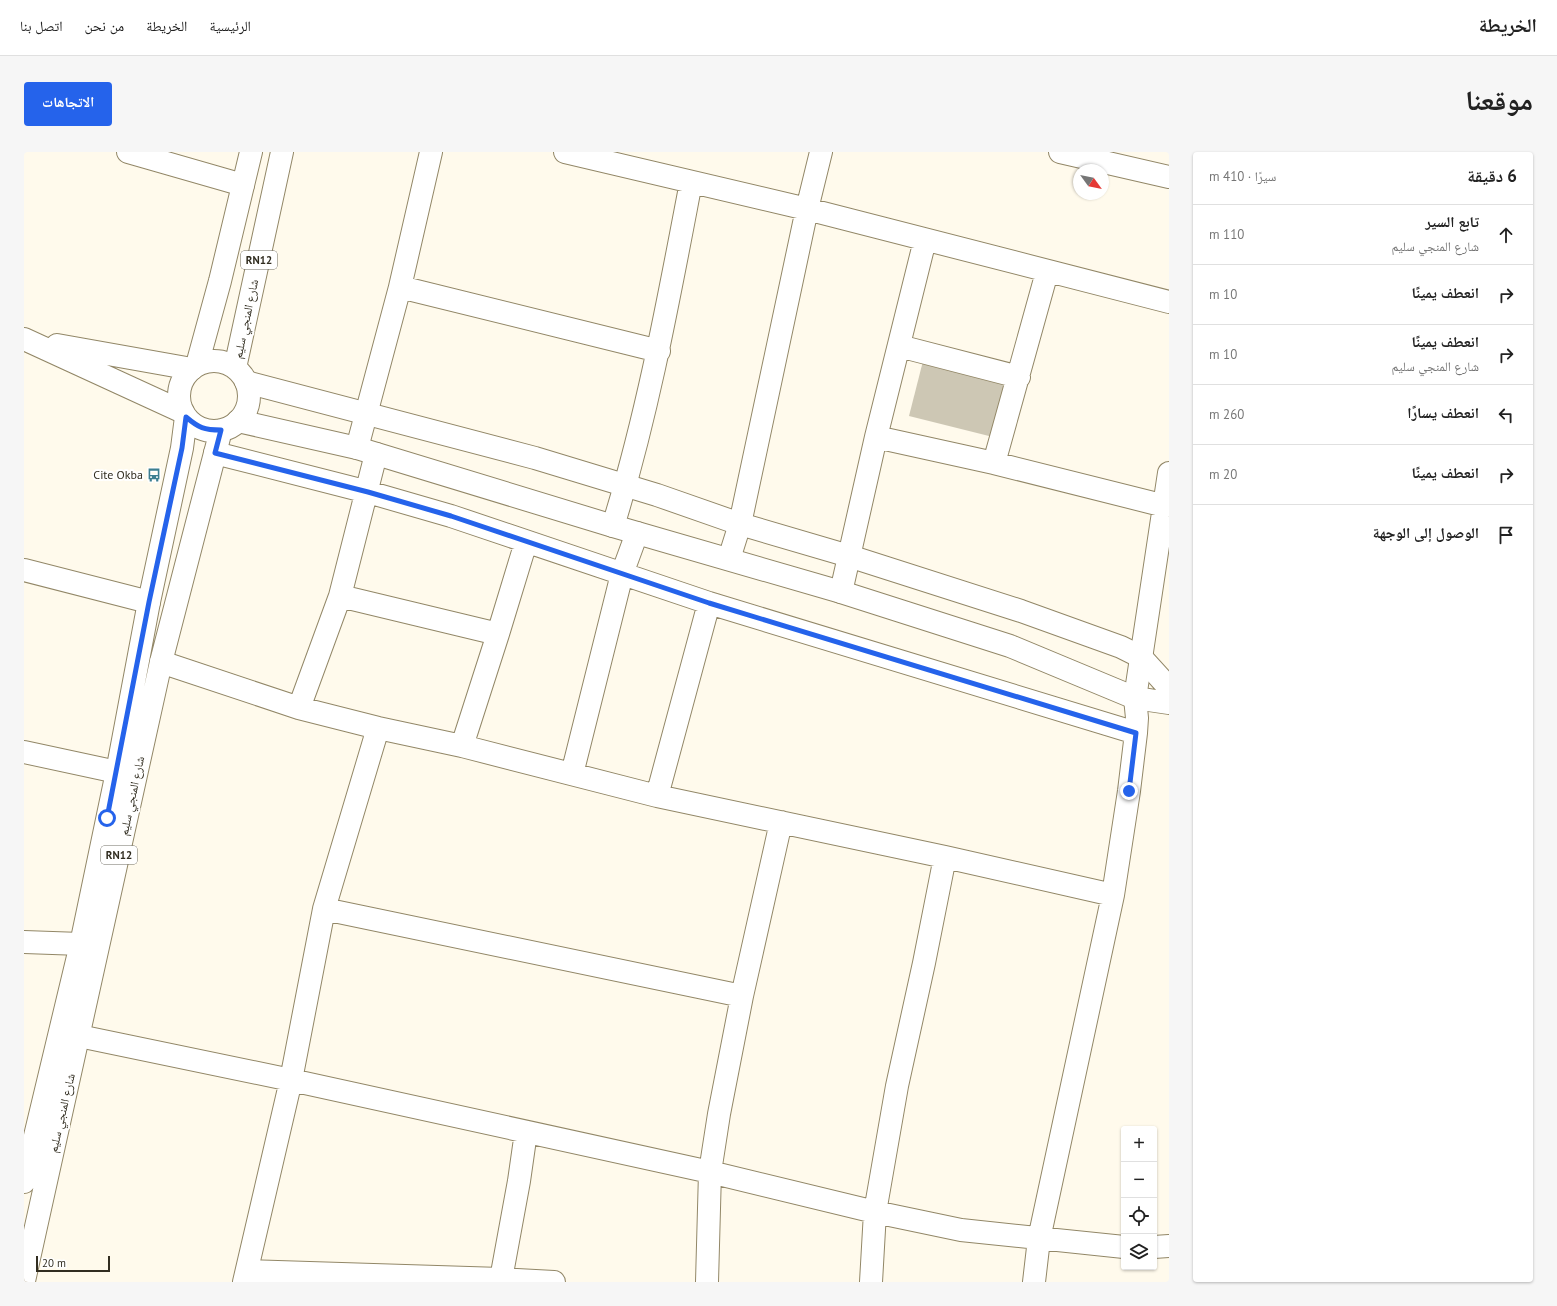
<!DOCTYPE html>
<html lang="ar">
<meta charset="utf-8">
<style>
body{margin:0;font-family:"PT Sans","Noto Naskh Arabic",sans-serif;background:#f6f6f6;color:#222;direction:rtl}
.controls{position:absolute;right:12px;bottom:12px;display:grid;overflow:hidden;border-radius:4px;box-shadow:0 1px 3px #0004}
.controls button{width:36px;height:36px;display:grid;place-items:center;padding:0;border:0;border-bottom:1px solid #e0e0e0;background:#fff;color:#222;font:20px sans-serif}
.compass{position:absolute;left:1049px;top:12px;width:36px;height:36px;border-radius:50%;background:#fff;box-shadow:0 1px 3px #0004;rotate:123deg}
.scale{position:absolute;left:12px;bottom:10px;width:74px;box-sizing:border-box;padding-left:4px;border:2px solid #312d20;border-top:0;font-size:11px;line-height:14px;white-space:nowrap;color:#312d20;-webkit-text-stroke:3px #fff;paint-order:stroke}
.stop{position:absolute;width:12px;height:12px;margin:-9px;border:3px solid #2563eb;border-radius:50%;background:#fff}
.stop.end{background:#2563eb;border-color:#fff;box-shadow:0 1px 4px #0008}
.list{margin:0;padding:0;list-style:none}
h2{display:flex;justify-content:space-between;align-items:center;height:52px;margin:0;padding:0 16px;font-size:17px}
h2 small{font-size:13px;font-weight:400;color:#767676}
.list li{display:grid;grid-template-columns:26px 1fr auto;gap:12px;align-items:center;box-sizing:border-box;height:60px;padding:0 16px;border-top:1px solid #e0e0e0}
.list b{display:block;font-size:15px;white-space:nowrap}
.list p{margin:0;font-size:13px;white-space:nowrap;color:#767676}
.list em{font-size:13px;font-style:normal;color:#767676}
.icon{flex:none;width:22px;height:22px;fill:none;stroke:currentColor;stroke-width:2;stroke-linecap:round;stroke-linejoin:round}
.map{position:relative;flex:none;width:1145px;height:1130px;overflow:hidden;direction:ltr;border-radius:4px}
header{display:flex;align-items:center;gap:24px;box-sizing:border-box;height:56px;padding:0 20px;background:#fff;border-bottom:1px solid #e0e0e0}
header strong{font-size:19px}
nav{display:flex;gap:22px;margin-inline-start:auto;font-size:14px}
.intro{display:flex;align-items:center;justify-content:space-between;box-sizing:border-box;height:96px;padding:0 24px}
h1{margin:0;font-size:28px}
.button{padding:10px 18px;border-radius:4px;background:#2563eb;color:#fff;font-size:14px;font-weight:700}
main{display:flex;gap:24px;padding:0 24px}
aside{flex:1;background:#fff;border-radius:4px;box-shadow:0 1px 3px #0004}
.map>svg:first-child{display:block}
.green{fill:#cdc7b4}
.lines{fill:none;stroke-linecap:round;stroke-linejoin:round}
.minor-casing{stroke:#928767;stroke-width:24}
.tertiary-casing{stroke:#928767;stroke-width:24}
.primary-casing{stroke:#928767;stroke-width:24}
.minor{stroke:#fff;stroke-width:22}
.tertiary{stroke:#fff;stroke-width:22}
.primary{stroke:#fff;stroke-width:22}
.route{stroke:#2563eb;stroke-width:5}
.labels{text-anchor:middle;stroke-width:4;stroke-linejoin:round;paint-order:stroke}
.shield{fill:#fff;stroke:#6f6c63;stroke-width:1}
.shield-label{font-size:11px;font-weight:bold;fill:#312d20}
.street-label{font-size:12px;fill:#312d20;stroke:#fff}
.poi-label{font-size:12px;fill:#312d20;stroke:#fff;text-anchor:end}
</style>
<header>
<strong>الخريطة</strong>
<nav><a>الرئيسية</a><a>الخريطة</a><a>من نحن</a><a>اتصل بنا</a></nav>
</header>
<div class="intro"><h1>موقعنا</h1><a class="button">الاتجاهات</a></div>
<main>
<aside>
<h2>6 دقيقة<small>سيرًا · 410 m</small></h2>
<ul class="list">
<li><svg class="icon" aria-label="ahead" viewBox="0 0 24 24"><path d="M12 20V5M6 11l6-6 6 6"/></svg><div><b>تابع السير</b><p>شارع المنجي سليم</p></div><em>110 m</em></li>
<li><svg class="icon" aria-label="right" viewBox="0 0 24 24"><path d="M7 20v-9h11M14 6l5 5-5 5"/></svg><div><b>انعطف يمينًا</b></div><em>10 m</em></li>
<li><svg class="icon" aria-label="right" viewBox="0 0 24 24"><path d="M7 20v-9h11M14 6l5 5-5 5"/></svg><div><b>انعطف يمينًا</b><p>شارع المنجي سليم</p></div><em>10 m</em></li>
<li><svg class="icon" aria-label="left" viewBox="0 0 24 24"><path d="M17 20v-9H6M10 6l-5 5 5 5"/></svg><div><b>انعطف يسارًا</b></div><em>260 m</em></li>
<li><svg class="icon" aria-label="right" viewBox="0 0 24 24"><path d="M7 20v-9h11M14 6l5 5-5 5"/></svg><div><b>انعطف يمينًا</b></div><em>20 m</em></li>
<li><svg class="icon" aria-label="arrive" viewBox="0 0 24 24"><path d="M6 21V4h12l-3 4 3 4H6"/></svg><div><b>الوصول إلى الوجهة</b></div></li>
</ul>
</aside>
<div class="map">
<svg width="1145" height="1130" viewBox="0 0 1145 1130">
<rect width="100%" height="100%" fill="#fffaec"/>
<path class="green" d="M899 209 983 230 969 285 885 264Z"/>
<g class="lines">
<g class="minor-casing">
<path id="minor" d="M104 0 219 33
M407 0 376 135 635 199
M541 0 783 57 1145 150
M1036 0 1145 25
M875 194 995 225
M852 285 970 311 1141 354
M333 296 376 135
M191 301 344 340 427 364 685 451 1112 581
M970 311 1023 120
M589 374C624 261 645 145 667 30
M705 407 716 372 783 57 797 0
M0 418 125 450
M817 440 852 285 901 88
M316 444 474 482
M137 510 275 556 354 576 438 594 633 644 921 705 1089 743
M275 556 316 444 352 302
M438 594 474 482 502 390
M0 600 93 620
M548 622 598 422 613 381
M633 644 685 451
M300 757 718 844
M0 790 57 792
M55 884 267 928 686 1020 851 1060 937 1078 1100 1095
M1130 1095 1145 1094
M223 1119 477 1127 530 1130
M477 1127 495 1029 502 980
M220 1130 267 928 300 757 354 576
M683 1130 686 1020 695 962 718 844 757 670
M847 1130 851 1060 873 934 900 811 921 705
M1010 1130 1015 1087 1089 743 1105 639 1112 581 1113 566 1111 546 1145 321"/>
</g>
<g class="tertiary-casing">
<path id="tertiary" d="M0 187 159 260
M33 193 168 217
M222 230 511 306 633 343 716 372 825 404 997 459 1097 495 1117 505 1145 536
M214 269 333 296 589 374 817 440 986 494 1111 546 1145 551"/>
</g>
<g class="primary-casing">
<path id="primary" d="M155 244a35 35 0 1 1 70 0a35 35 0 1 1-70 0Z
M173 213 196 129 227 0
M211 216 258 0
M0 1030 57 792 93 620 125 450 158 296 162 265
M0 1129 137 510 197 278"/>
</g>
<use href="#minor" class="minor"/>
<use href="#tertiary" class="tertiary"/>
<use href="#primary" class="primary"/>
</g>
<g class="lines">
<path class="route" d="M83 666 125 450 158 296 162 265C175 276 180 278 197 278L191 301 344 340 427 364 685 451 1112 581 1105 639"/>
</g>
<defs>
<g id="bus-bare" transform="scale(1.08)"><path d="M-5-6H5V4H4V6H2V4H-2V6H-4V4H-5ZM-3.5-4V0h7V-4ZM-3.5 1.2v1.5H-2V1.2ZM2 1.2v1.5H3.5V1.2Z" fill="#3c7e90" stroke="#fff" stroke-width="2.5" paint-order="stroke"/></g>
</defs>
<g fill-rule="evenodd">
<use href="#bus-bare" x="130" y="323"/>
</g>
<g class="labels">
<g class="shield">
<rect x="217" y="99" width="36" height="18" rx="3"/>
<rect x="77" y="694" width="36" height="18" rx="3"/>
</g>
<g class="shield-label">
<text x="235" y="112">RN12</text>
<text x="95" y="707">RN12</text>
</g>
<g class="street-label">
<text transform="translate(222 167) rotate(-78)" y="4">شارع المنجي سليم</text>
<text transform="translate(108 644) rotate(-78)" y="4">شارع المنجي سليم</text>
<text transform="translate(38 961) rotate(-77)" y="4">شارع المنجي سليم</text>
</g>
<g class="poi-label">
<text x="119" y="327">Cite Okba</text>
</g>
</g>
</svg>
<div class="controls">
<button>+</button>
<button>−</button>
<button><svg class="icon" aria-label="locate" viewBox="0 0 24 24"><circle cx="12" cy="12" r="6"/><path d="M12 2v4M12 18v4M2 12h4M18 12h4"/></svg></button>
<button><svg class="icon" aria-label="layers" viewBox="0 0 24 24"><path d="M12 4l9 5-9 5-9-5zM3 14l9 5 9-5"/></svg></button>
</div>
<svg class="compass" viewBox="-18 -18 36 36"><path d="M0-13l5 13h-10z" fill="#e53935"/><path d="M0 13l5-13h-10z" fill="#767676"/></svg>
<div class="scale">20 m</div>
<div class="stop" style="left:83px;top:666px"></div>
<div class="stop end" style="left:1105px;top:639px"></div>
</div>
</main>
